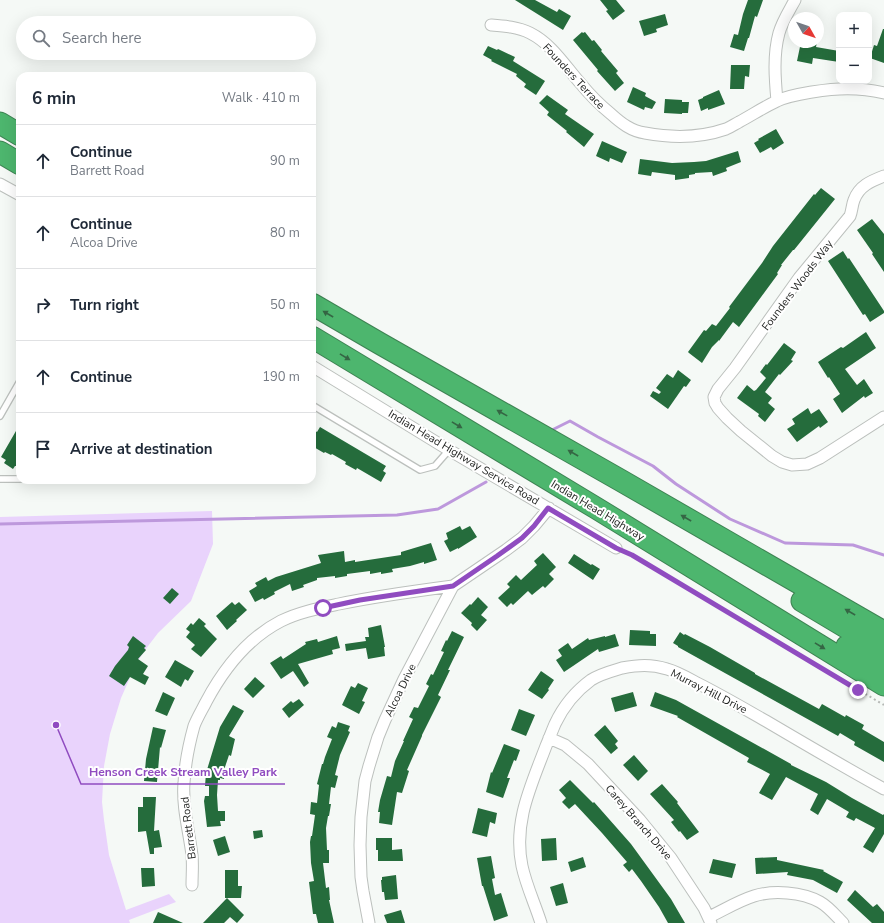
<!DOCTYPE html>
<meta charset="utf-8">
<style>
body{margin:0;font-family:"Nunito Sans",sans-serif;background:#f6f6f7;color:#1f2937}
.controls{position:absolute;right:12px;top:12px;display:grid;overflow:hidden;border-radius:8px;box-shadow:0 4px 16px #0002}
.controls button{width:36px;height:36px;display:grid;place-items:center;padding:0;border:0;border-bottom:1px solid #e0e1e3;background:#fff;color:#1f2937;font:20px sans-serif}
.compass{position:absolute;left:788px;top:12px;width:36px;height:36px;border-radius:50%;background:#fff;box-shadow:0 4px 16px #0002;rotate:130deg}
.stop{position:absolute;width:12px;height:12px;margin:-9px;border:3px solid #904cc0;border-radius:50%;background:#fff}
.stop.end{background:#904cc0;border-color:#fff;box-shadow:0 1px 4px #0008}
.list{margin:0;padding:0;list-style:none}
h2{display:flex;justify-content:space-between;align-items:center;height:52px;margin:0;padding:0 16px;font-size:17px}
h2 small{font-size:13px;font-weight:400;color:#747a83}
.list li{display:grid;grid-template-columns:26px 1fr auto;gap:12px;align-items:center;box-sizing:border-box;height:72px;padding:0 16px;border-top:1px solid #e0e1e3}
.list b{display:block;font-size:15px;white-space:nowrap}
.list p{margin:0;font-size:13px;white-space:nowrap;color:#747a83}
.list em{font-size:13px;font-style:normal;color:#747a83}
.icon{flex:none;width:22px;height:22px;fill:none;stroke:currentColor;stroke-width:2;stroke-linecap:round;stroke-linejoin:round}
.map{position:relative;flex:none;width:884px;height:923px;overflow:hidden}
.search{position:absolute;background:#fff;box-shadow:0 4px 16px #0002;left:16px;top:16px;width:300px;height:44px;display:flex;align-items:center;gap:10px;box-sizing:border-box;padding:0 14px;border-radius:22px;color:#747a83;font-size:15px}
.panel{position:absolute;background:#fff;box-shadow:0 4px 16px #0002;left:16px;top:72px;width:300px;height:412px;border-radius:12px}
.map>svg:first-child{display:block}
.green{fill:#e9d3fc}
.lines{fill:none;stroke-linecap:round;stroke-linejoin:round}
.stream{stroke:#bd98dc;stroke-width:3}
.building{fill:#256c3c}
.lane-casing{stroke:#bcc0bd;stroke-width:8}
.street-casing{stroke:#bcc0bd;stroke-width:13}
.highway-casing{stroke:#3e8353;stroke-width:23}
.path{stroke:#b5b8b5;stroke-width:2;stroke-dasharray:2 3;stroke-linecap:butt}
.lane{stroke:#fff;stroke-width:5.5}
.street{stroke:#fff;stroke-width:11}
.highway{stroke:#4db66e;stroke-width:21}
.oneway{fill:#356644}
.route{stroke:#904cc0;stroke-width:5}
.labels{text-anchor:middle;stroke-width:4;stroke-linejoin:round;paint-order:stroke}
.street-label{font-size:11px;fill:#222422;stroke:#fff}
.leader{fill:none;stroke:#904cc0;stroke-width:1.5}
.callout-dot{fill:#904cc0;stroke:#fff;stroke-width:1.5}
.callout-label{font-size:12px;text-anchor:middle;font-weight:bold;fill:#904cc0;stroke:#fff;stroke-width:4;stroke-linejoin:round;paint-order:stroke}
</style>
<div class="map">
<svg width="884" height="923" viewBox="0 0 884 923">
<rect width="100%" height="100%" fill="#f5f9f6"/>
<path class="green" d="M212 511 213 544 191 601 158 633 145 650 136 664 121 698 110 734 104 766 102 802 104 820 109 855 126 910 169 894 176 902 129 920 130 923H0V517Z"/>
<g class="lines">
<path class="stream" d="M552 430 570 421 598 437 653 466 676 484 730 519 785 543 853 545 884 555
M0 524 397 515 438 509 486 482"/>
</g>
<path class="building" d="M515 0H535L557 12 559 9 571 16 563 30Z
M600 0H616L625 11 613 20 606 11 608 10Z
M748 0H763L757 17 755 16 749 38H748L744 51 730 47 734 34 738 35 743 14Z
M665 14 668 25 656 29 657 32 644 36 639 21Z
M883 29H884V63L870 58 874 45 877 46Z
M582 32 583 33 585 32 592 41 594 40 602 50 601 51 618 71 616 73 624 83 615 91 597 71 598 70 573 40Z
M801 42H817L816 47 839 51V62L813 58 812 64 797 61Z
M488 46 497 50 498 49 515 57 513 61 545 81 536 95 524 87 526 84 516 76 517 74 491 61 492 60 483 55Z
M731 65H750L749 77 745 76 744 89H730Z
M633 87 646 93 645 96 656 102 652 109 645 107 644 110 627 102Z
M719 90 725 104 708 110V108L701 111 698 100 703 98V97Z
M547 95 568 110 565 114 594 134 584 147 566 132 567 131 547 115 549 112 539 103Z
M665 99 682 100V102H689L688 113H682V114L664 113Z
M776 129 784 143 773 150 771 147 760 153 754 143 759 140 758 139Z
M602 141 627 152 622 163 610 158 609 162 596 156Z
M738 151 741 162 726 168 727 171 713 176 712 172 695 173V174L689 175V178L675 180V175L652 172 651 176 638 174 640 159 672 163 694 162 706 161Z
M821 188 835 199 794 250H793L781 265H782L777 273 778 274 739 327 733 322 719 341V340L712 347 702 363 689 353 688 352 704 330 706 331 712 324 716 326 730 308 729 307 762 263 773 246 814 194 815 195Z
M872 219 884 234V272L872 254 873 253 857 230Z
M843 251 848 259 849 258 884 311V313L870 322 865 314 863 315 828 261Z
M866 332 876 348 845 369 857 385 864 379 873 393 865 398 864 396 842 413 833 399 840 394 829 377 828 378 818 362 841 347 843 348Z
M784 343 796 352 791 360 793 361 780 375 779 374 765 392 772 398 768 403 775 409 765 422 758 416 759 414 737 398 747 385 754 391 756 390 766 378 760 372 766 364 767 365Z
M678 370 691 380 686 387 684 386 668 409 650 396 653 391 659 394 661 392 656 388 667 374 673 378Z
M808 408 811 414 819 409 828 422 820 428 819 426 797 442 787 429 795 424 792 419Z
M20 424V460L16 466H15L13 469 4 463 6 460 1 457Z
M320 427 386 466 383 471 386 473 381 482 357 468 356 470 345 464 346 462 332 454 331 455 325 452 324 453 312 446V429L317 432Z
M460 526 462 530 470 526 477 537 458 549V548L450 552 444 541 448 539 446 533Z
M431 543 437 560 424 564V562L410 566 392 569 393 572 381 574V572L370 574V571L347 574V576L335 578V576L317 578V580L303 585 304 587 292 591 290 584 274 592 275 594 264 600 263 598 255 602 249 591 257 586 255 583 266 577 268 581 276 577 321 563 318 555 344 551 345 562 355 560V562L401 555V552Z
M543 553 556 567 549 574 554 579 545 588 543 586 532 595 528 591 513 605 511 603 507 607 498 598 510 587 507 584 516 575 521 580 537 565 534 561Z
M574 554 591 565 592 564 600 569 593 580 568 563Z
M172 588 179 594 170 604 163 598Z
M478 597 488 607 481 615 487 620 477 631 471 625 472 623 461 613 470 604 471 605Z
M232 602 235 605 239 602 247 610 236 620 237 621 227 630 216 616Z
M199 618 206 624 204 626 217 639 201 657 191 649 195 645 186 637 190 632 186 629 191 623 193 625Z
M381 625 385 647H384L385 656 368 659 366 648 346 651 345 644 366 641 365 637H369L368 628Z
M630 630 650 631V634H656V646L629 645Z
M452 631 464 637 448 670H450L438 695 441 697 422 735V736L407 770 409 771 402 793 397 792 392 825 379 823 380 812H378L380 800 387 776 391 777 395 761 404 741H403L413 719 409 717 414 707 418 708 429 686 426 684 431 674 433 675 444 652 441 651 446 640 447 641Z
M680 632 684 635 685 634 710 647 755 673V674L819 709 822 704 845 717 846 715 864 725 862 729 884 742V762L854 745 855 742 840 733 838 736 820 726 678 647V646L673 643Z
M615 634 619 646 599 652 598 649 573 666 564 672 556 660 562 656 558 650 568 643 572 649 588 638 589 640 605 636V637Z
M133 636 146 646 144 648 146 650 138 659 148 666 143 674 149 677 145 685 130 677 124 686 109 676 115 666 128 650 129 647 127 645Z
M337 636 340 648 332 650 333 654 298 664 309 683 304 687 293 671 281 679 270 663 281 656 283 659 306 644 305 642 317 639 318 642Z
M175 660 194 671 188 681 185 679 181 687 165 677Z
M541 671 554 680 548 689 549 690 542 699 528 690Z
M255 677 265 686 253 698 244 689Z
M358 683 368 688 362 701 365 702 359 714 342 705 351 686 355 688Z
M163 692 175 698 167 716 155 711Z
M633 692 637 706 615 712 611 698Z
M655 692 676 700 791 764V765L826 782 852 798 883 815 884 814V834L873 853 863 847 875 828 856 818 854 821 846 817 849 812 827 799 818 815 810 810 818 794 786 777 772 800 759 793 770 774 747 762 749 758 677 717 678 716 650 706Z
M299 699 304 705 289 718 282 709 291 701 293 703Z
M233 705 244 711 229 736 235 739 231 756 229 755 225 767 224 779 220 778V780H218L217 795 218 811H225V821H220L221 826 207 827 204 801 205 796H209V786H205L206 773 220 727Z
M519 709 535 715 526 736 511 730Z
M338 722 350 726 348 731 350 732 340 755 335 775 338 776 335 788 331 787 329 804H331L329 816H328L326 828 327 850H329V863H323L326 888 329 887 330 900H329L334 923H318L316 914H313L309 882 314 881 311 863 310 842 311 836H312L315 815 310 814 311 802 317 803 319 785 317 784 322 764H323L325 757 332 739 327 737 332 726 336 728Z
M605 725 618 741 615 744 618 748 611 754 594 735Z
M153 727 166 730 161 748 160 747 157 782 144 781 146 759Z
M504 744 520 750 516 761 514 760 507 778H510L503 798 486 792 491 772 492 773Z
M634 755 648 771 638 781 623 765Z
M570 780 593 803 594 802 631 844 671 899 685 923H668L659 907 641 881 632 869 629 872 623 865 627 862 602 833 575 804 569 809 562 802 566 798 559 790Z
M662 784 678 802 677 803 699 832 687 840 680 831 679 832 671 822 674 820 650 794Z
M143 797H156L154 831 159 830 162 847 154 848V854H150L146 831 138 832V807H143Z
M478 808 497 813 495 824 490 822 487 837 472 833Z
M262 830 263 837 254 839 253 831Z
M225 836 230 852 218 856 213 840Z
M376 838H392V850L402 849 403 861H378V850H376Z
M556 838 557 860 542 861 541 839Z
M491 856 495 878 492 879 495 895 501 893 508 916 494 921 483 886H482L477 858Z
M583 857 586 867 571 872 568 862Z
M777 857V860L824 870 823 871 843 882 837 893 813 880 787 875 788 872 756 874 755 858Z
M713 859 736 864 732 878 709 873Z
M141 868H154L155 886 142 887Z
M225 870H238V886H242L241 898H225Z
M396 875 398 899 385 900 384 892H382L381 880H382V877Z
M563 883 568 903 556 906 550 887Z
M855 890 873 907 877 904 884 912V923H872L847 900Z
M227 898 244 915 237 923 230 917 224 923H203Z
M401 910 405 923H387L384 915Z
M158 912 183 923H153Z"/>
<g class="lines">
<g class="lane-casing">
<path id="lane" d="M312 405 420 470 435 466 449 450
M0 416 20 381
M0 479H20"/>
</g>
<g class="street-casing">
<path id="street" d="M491 25C504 26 518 27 530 33 552 44 565 66 581 84 590 95 600 105 611 114 621 123 631 131 645 133 672 138 700 138 726 129 731 127 735 124 739 122 752 115 764 107 777 101 787 96 800 94 812 92 837 88 858 87 884 93
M777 101C775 79 773 55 779 33 782 22 789 11 795 0
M884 176C871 181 859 186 854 200 852 205 852 211 850 216L799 278 735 368 718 389 714 397 715 403 718 408 727 418 741 431 772 456 782 462 792 465 807 464 820 458 884 417
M0 184 20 195
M312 366 449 450 616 548
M549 738 565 745 588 764 640 820 671 858 704 908 711 923
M192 885C192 875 193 865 192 855 189 831 182 807 184 783 185 764 189 744 194 726 197 718 202 710 206 702 223 670 248 638 281 621 299 612 320 608 339 604 377 596 415 591 453 586
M709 917C724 910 738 901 754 896 773 890 802 892 820 902 829 907 836 916 843 923
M369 923 363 891 361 877 360 845 361 817 365 781 369 766 378 737 385 720 404 679 453 586 506 550 522 538 534 526 549 508
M541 923C535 904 526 885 522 866 513 822 531 786 546 746 549 739 552 731 555 724 563 707 576 691 591 680 600 674 612 671 622 668 638 665 651 664 667 669 678 672 688 678 697 683 721 695 743 708 766 721 805 744 844 767 884 789"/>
</g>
<g class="highway-casing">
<path id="highway" d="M0 123 20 135
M0 152 20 164
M312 304 379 343 620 480 884 632
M312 337 596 508 884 685
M802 601 884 650
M847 646 884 667"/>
</g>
<path class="path" d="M624 552 631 555 884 705"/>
<use href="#lane" class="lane"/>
<use href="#street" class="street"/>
<use href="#highway" class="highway"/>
</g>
<defs><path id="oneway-solid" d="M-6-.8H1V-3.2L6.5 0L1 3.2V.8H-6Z"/></defs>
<g class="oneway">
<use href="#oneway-solid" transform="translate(328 314) rotate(-150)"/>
<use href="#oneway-solid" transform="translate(345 357) rotate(31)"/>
<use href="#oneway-solid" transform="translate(502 413) rotate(-151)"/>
<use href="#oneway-solid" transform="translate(457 425) rotate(31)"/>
<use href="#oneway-solid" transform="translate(573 453) rotate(-150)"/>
<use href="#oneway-solid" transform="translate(686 518) rotate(-150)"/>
<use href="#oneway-solid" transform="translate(850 612) rotate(-150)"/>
<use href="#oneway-solid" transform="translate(820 646) rotate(31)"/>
</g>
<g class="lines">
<path class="route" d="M323 608 360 600 453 586 497 556 522 538 534 526 548 508 616 548 632 555 858 690"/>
</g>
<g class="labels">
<g class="street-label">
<text transform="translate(574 76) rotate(47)" y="4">Founders Terrace</text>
<text transform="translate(797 285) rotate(-53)" y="4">Founders Woods Way</text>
<text transform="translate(464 457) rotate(31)" y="4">Indian Head Highway Service Road</text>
<text transform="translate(598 510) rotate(31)" y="4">Indian Head Highway</text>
<text transform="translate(400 690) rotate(-64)" y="4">Alcoa Drive</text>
<text transform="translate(709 691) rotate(27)" y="4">Murray Hill Drive</text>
<text transform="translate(639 822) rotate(49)" y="4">Carey Branch Drive</text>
<text transform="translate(188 828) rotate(-97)" y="4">Barrett Road</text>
</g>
</g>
<path class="leader" d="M56 725L81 784H285"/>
<circle class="callout-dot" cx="56" cy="725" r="4"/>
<g class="callout-label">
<text x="183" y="776">Henson Creek Stream Valley Park</text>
</g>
</svg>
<div class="controls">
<button>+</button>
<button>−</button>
</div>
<svg class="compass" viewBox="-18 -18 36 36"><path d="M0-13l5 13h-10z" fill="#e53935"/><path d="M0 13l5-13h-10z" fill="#747a83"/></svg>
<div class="stop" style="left:323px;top:608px"></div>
<div class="stop end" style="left:858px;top:690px"></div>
<div class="search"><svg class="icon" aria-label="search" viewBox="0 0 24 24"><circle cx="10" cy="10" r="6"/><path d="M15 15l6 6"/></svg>Search here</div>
<section class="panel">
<h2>6 min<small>Walk · 410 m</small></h2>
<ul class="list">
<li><svg class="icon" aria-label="ahead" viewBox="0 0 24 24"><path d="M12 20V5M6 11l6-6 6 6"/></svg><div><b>Continue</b><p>Barrett Road</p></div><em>90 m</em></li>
<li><svg class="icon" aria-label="ahead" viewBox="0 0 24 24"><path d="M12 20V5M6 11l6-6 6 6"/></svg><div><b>Continue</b><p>Alcoa Drive</p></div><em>80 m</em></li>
<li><svg class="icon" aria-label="right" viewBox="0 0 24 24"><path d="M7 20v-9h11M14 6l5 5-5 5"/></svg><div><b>Turn right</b></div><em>50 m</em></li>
<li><svg class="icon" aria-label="ahead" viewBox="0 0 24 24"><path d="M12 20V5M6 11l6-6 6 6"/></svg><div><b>Continue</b></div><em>190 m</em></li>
<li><svg class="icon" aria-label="arrive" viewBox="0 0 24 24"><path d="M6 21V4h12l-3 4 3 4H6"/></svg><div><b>Arrive at destination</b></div></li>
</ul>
</section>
</div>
